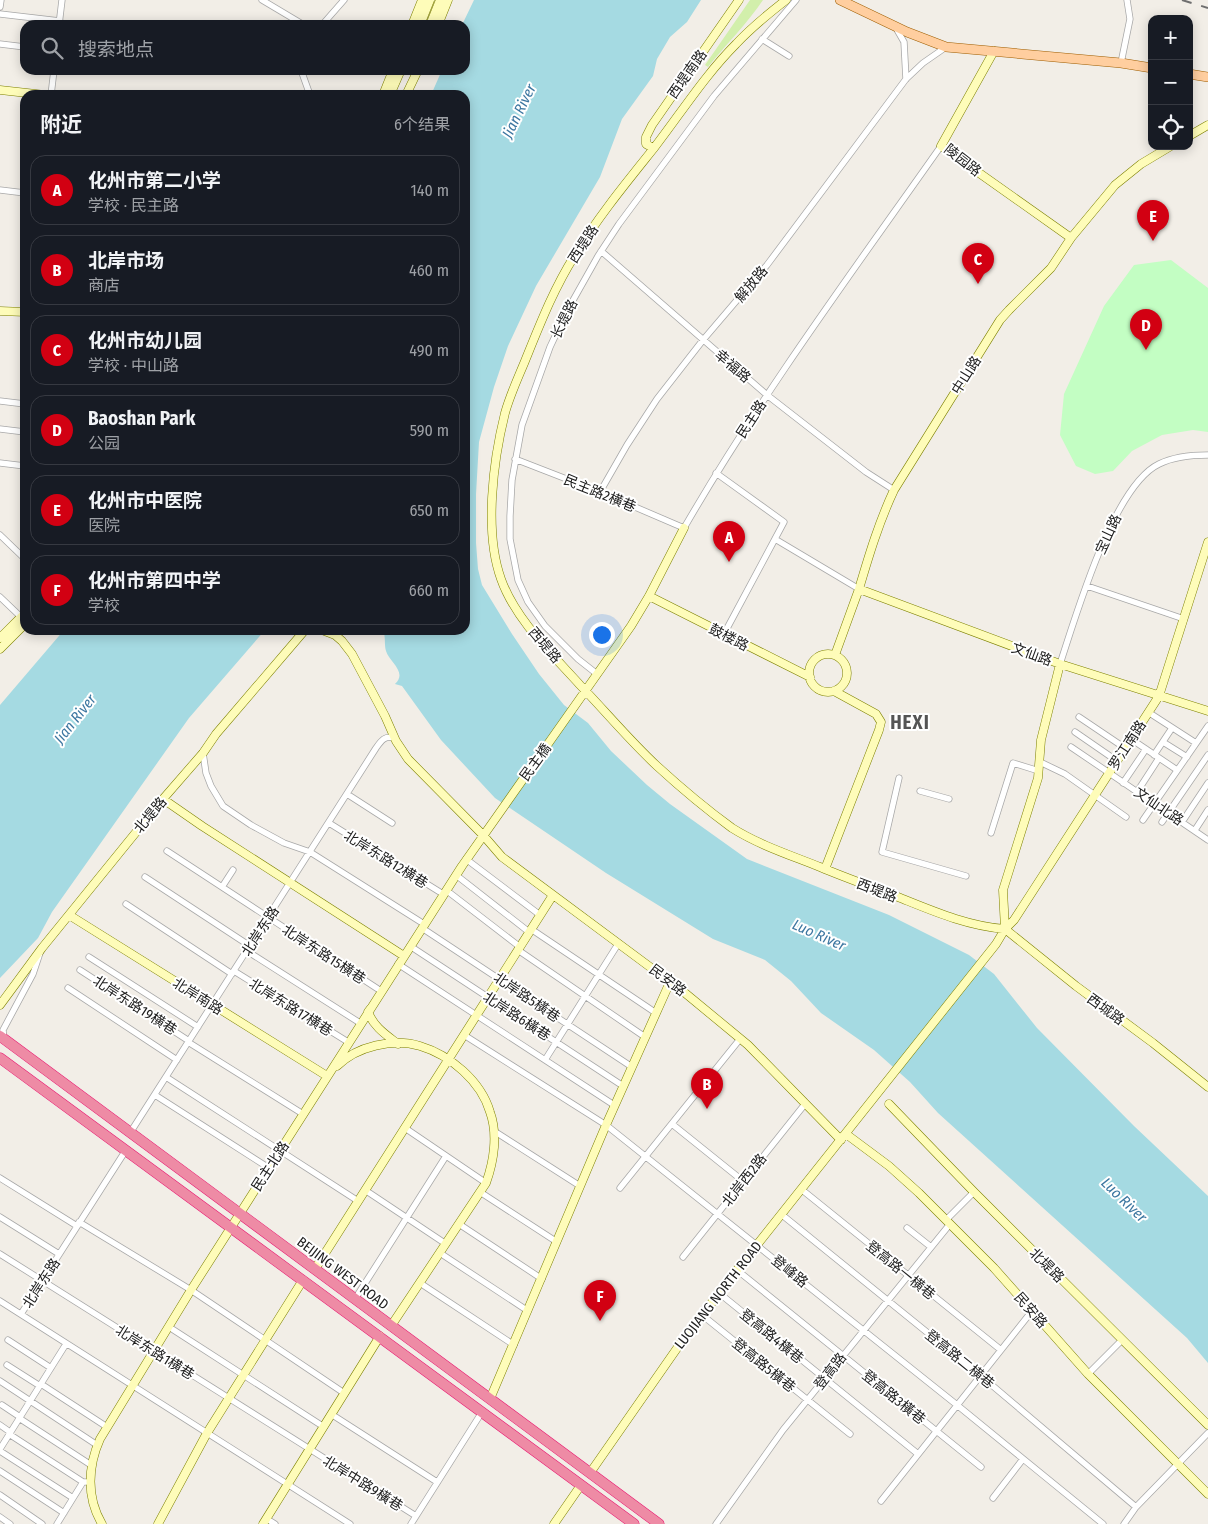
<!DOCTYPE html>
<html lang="zh">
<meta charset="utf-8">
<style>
body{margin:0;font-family:"Fira Sans Condensed","Noto Sans SC",sans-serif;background:#20242c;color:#f1f3f6}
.controls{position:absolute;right:15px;top:15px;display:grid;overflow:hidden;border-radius:10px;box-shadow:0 2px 12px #0003}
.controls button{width:45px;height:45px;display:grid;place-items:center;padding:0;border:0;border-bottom:1px solid #363941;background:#171b24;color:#f1f3f6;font:25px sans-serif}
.you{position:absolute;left:601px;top:634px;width:18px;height:18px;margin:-12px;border:4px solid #fff;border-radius:50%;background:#1a73e8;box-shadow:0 0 0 8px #1a73e833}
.badge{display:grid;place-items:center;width:32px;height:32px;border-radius:50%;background:#d20012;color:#fff;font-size:16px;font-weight:700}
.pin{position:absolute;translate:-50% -41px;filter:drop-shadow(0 1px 2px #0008)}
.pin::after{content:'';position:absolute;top:26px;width:18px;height:15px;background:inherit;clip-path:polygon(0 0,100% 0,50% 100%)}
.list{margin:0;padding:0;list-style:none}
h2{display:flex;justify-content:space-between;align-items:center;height:65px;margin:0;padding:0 20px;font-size:21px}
h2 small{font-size:16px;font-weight:400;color:#9ea1a6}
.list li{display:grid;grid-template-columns:32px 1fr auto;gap:15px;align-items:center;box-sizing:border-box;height:70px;margin:0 10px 10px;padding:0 10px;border:1px solid #363941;border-radius:15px}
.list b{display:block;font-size:19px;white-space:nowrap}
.list p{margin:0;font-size:16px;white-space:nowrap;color:#9ea1a6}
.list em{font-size:16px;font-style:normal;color:#9ea1a6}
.icon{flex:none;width:28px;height:28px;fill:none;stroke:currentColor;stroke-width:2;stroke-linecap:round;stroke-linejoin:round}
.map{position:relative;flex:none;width:1208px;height:1524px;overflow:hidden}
.search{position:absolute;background:#171b24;box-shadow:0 2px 12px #0003;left:20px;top:20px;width:450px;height:55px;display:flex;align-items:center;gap:12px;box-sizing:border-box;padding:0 18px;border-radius:15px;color:#9ea1a6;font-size:19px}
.panel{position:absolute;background:#171b24;box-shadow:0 2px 12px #0003;left:20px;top:90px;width:450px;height:545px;border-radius:15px}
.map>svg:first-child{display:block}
.grass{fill:#d2efab}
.park{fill:#c3fec3}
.water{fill:#a5dae2}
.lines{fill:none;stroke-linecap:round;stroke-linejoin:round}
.street-casing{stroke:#a8a8a8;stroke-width:7}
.secondary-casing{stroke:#7d8000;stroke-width:9}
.primary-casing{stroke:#9e5d00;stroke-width:10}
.highway-casing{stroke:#e81c73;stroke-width:11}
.street{stroke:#fff;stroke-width:5.5}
.secondary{stroke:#fefcb9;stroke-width:8}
.primary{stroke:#ffce9f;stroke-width:9}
.highway{stroke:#ee8ba5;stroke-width:10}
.rail{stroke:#6f6f6f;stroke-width:2;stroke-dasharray:10 10;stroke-linecap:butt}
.labels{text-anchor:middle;stroke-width:4;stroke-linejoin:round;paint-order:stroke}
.street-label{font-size:14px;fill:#212121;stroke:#fff}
.water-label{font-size:15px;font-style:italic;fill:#3d77a1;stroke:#fff}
.district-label{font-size:19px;font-weight:bold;letter-spacing:1px;fill:#545454;stroke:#fff}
</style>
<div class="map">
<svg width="1208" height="1524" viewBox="0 0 1208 1524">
<rect width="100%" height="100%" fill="#f2eee7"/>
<path class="grass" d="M750 0H763C747 24 726 44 708 67L705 65Z"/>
<path class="park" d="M1171 260 1208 288V432L1193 430 1162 435 1132 451 1113 471 1095 474 1076 466 1060 435 1064 394 1104 306 1134 265Z"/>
<path class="water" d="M474 0H701L687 22 670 37 657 59 653 76 622 119 600 177 536 286 508 346 494 387 479 442 476 494V543L478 569 482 585 512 634 539 674 564 705 588 723 611 751 647 785 670 804 747 859 889 915 969 955 994 974 1037 1028 1134 1126 1208 1196V1363L1187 1338 938 1113 910 1082 874 1050 821 1013 791 981 765 960 713 939 606 873 495 798 441 740 402 686 395 684C408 672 389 662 386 651 384 644 386 637 383 630H465V95H431L442 70H465V25H462Z
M64 630H265L189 718 52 912 38 938 0 978V705Z"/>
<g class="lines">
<g class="street-casing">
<path id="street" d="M262 0 304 25
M0 7 1 0
M0 14 60 21
M59 25 62 0
M322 25 344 0
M896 28 904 42 906 79
M762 39 789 56
M0 44 25 47
M1121 63 1130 19 1127 0
M301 70 310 95
M51 95 54 70
M0 190 25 193
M601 251 767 395 866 472 894 490
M0 401 25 404
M0 429 25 432
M515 459 600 492 684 528C761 395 853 271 941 146
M0 463 25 466
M716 473 784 522 724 634
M25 475V489
M600 492 627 445 657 399 703 340 767 265 906 79 923 63 946 47
M0 535 25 559
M775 539 859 589
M1087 586 1184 619
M0 597 21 617
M1060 664C1076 616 1113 486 1159 464 1173 457 1192 455 1208 455
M597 674 578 659 545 626 528 602 518 580 510 539V516L512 480 522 425 550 347 567 311 598 256 619 224 714 96 796 0
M1148 712 1196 743
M1079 717 1125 748
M1075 732 1117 761
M1131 739 1177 770
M1163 742 1187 757
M1071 747 1208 840
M203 753 206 773 211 786 223 806 251 825 284 843 310 852 424 924
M1154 755 1172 728
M1040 762 1065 774 1126 817
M899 778 882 852 966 876
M1123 783 1146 749
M920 791 949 799
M1137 792 1159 758
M347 794 392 823
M1143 820 1208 726
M1162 822 1208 755
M1182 822 1208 783
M329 823 443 894
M1195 830 1208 810
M991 833 1013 763 1039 771
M167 851 381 991
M466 859 540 915
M456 875 529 932
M145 877 250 946
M222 887 233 870
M446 890 520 947
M126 904 232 974
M422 928 632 1067
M531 929 656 1013
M410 946 623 1086
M518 950 645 1037
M247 951 360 1023
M89 957 198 1027
M398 964 614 1105
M80 970 189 1041
M234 971 348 1042
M68 988 177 1060
M464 1035 606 1125 957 1405 1103 1524
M4 1040 3 1030 33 974 40 953
M188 1042 303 1114
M545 1060 618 944
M166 1077 358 1201
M155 1095 269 1168
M672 1124 743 1181
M405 1128 486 1183
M494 1131 580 1186
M130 1133 376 748C381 741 385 735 394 738
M0 1178 77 1226
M620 1188 740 1039
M801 1189 1001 1350
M365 1190 446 1244
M480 1192 557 1242
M781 1214 981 1376 1136 1507
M0 1217 59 1254
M946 1220 974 1192
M79 1222 191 1290 344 1393
M459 1224 542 1279
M907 1228 931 1247
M440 1253 528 1311
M0 1254 416 1516
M683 1257 805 1104
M737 1270 981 1467
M420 1283 514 1345
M719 1293 918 1454
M355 1299 446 1156
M0 1301 350 1524
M21 1314 126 1150
M702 1315 850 1434
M169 1327 324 1427
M8 1340 51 1368
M7 1365 40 1386
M1088 1374 1122 1340
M0 1381 97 1445
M41 1384 107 1427
M2 1405 20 1417
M331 1414 437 1482
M19 1418 91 1465
M0 1425 10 1432
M9 1434 83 1482
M0 1449 66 1344
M0 1451 73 1498
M0 1471 64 1513
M0 1495 42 1524
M993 1498 1023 1459
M881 1501 1032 1311
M0 1517 10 1524
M267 1519 275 1524
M57 1524 83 1482H86
M411 1524 482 1412
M716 1524 783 1430 950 1224
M1124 1524 1136 1507 1208 1433"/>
</g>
<g class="secondary-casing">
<path id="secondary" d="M786 0C768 14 751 28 736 44 705 75 681 113 654 148 626 183 598 217 575 255 554 288 540 324 525 361 518 378 510 395 505 413 493 461 484 532 501 579 515 619 552 654 580 685 606 712 630 741 657 766 681 788 706 809 732 828 759 845 790 855 820 867 846 878 872 887 898 897 933 911 967 926 1005 929
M412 25 422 0
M420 25 430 0
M430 25 440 0
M438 25 448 0
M994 51 941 146 1071 238
M0 90 45 95
M383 95 393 70
M390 95 401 70
M406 95 418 70
M1189 136 1208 125
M653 148 646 144V137L652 125 739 0
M0 311 25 312
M859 589 1060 664 1208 711
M649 596 810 677
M322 630 335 635 342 641 352 654 385 716 396 741 408 759 483 835 502 857 685 993 748 1045 841 1140
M0 638 25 613
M0 649 25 624
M809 673a19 19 0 1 1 38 0a19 19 0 1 1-38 0Z
M835 655C843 633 851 611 859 589 869 555 879 522 894 490L1000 320 1009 310 1051 268 1071 238 1115 185 1141 164 1171 146
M163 799 202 826 404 956
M825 869 879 730 881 722 876 714 834 691
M69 915 327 1076 329 1074
M1005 929 1014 920 1159 696 1208 542
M1005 929 1076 986 1153 1043 1208 1087
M0 1005 42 948 163 799 203 753 216 734 305 630
M371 1008 368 1012C374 1027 385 1034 398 1044
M337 1066C357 1046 393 1038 420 1046 450 1055 481 1081 490 1112 498 1134 494 1161 486 1183L391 1326
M889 1104 974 1192 1208 1425
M846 1134 889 1166 919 1193 994 1268 1088 1374 1208 1494
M315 1269 553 895
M490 1399 606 1125 670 982
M590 1473 680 1344 737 1270 996 944 1005 929 1003 890 1038 778 1041 740 1060 664
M102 1524C86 1497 88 1466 100 1439L191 1290 462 866 631 626 649 596 684 528
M158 1524 207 1433 303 1280
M263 1524 380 1336
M554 1524 581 1485"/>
</g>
<g class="primary-casing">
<path id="primary" d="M840 0 907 32 946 47 1121 63 1152 68
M1189 74 1208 77"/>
</g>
<g class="highway-casing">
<path id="highway" d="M0 1036 659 1524
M0 1058 634 1524"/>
</g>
<use href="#street" class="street"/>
<use href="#secondary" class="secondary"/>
<use href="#primary" class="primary"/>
<use href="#highway" class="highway"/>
<path class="rail" d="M1182 0 1208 8"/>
</g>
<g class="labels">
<g class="street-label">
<text transform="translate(687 74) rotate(-55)" y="5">西堤南路</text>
<text transform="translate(963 160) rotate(38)" y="5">陵园路</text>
<text transform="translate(583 244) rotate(-57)" y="5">西堤路</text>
<text transform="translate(751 284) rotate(-50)" y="5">解放路</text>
<text transform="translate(564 319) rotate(-64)" y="5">长堤路</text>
<text transform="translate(733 366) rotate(41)" y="5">幸福路</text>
<text transform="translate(966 375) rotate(-58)" y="5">中山路</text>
<text transform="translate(751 419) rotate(-57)" y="5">民主路</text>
<text transform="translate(600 493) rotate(22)" y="5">民主路2横巷</text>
<text transform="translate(1108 534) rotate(-65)" y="5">宝山路</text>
<text transform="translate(729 637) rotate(27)" y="5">鼓楼路</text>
<text transform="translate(545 645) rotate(50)" y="5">西堤路</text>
<text transform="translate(1032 654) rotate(20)" y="5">文仙路</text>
<text transform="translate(1127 745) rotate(-57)" y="5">罗江南路</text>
<text transform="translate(535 762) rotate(-54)" y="5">民主橋</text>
<text transform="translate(1159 806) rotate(34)" y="5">文仙北路</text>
<text transform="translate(150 815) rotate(-50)" y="5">北堤路</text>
<text transform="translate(386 859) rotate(32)" y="5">北岸东路12横巷</text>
<text transform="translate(877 890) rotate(21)" y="5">西堤路</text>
<text transform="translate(260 931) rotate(-57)" y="5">北岸东路</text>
<text transform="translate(324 954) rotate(33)" y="5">北岸东路15横巷</text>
<text transform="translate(668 980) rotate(37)" y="5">民安路</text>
<text transform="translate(198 996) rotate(32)" y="5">北岸南路</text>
<text transform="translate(527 997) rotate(34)" y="5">北岸路5橫巷</text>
<text transform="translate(135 1005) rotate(33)" y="5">北岸东路19横巷</text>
<text transform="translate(291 1007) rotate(32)" y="5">北岸东路17横巷</text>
<text transform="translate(1106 1009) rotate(36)" y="5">西城路</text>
<text transform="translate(517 1016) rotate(33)" y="5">北岸路6橫巷</text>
<text transform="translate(270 1166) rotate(-57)" y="5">民主北路</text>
<text transform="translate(744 1180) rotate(-52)" y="5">北岸西2路</text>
<text transform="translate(1047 1265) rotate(45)" y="5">北堤路</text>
<text transform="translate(901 1270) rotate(39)" y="5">登高路一横巷</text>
<text transform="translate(790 1271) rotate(39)" y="5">登峰路</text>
<text transform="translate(343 1273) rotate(37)" y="5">BEIJING WEST ROAD</text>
<text transform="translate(41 1283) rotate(-57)" y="5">北岸东路</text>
<text transform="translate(718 1295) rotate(-52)" y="5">LUOJIANG NORTH ROAD</text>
<text transform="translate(1031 1310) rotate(49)" y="5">民安路</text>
<text transform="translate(772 1336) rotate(39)" y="5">登高路4橫巷</text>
<text transform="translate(155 1352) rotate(32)" y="5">北岸东路1横巷</text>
<text transform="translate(960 1359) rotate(39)" y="5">登高路二横巷</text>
<text transform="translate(764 1365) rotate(39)" y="5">登高路5橫巷</text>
<text transform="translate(830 1371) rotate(-52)" y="5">登高路</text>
<text transform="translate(894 1397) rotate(39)" y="5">登高路3橫巷</text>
<text transform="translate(363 1483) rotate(32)" y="5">北岸中路9橫巷</text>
</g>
<g class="water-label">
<text transform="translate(519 111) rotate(-64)" y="5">Jian River</text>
<text transform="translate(75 719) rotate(-52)" y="5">Jian River</text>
<text transform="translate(819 935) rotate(24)" y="5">Luo River</text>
<text transform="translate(1124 1200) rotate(44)" y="5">Luo River</text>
</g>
<g class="district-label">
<text x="910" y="729">HEXI</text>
</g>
</g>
</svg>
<div class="controls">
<button>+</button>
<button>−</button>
<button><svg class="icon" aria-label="locate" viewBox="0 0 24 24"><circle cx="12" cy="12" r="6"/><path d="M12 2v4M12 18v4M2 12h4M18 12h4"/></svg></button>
</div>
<div class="you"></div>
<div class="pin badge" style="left:729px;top:562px">A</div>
<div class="pin badge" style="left:707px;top:1109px">B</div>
<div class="pin badge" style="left:978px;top:284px">C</div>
<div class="pin badge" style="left:1146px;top:350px">D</div>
<div class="pin badge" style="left:1153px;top:241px">E</div>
<div class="pin badge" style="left:600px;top:1321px">F</div>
<div class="search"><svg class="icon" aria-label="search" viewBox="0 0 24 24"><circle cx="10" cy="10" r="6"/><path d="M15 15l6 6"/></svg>搜索地点</div>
<section class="panel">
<h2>附近<small>6个结果</small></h2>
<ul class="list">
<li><span class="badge">A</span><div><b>化州市第二小学</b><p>学校 · 民主路</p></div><em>140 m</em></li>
<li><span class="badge">B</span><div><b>北岸市场</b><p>商店</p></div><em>460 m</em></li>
<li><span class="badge">C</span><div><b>化州市幼儿园</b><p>学校 · 中山路</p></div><em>490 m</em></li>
<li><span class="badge">D</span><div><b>Baoshan Park</b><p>公园</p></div><em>590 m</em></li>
<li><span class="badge">E</span><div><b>化州市中医院</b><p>医院</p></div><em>650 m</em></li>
<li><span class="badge">F</span><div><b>化州市第四中学</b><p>学校</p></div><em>660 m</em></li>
</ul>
</section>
</div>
